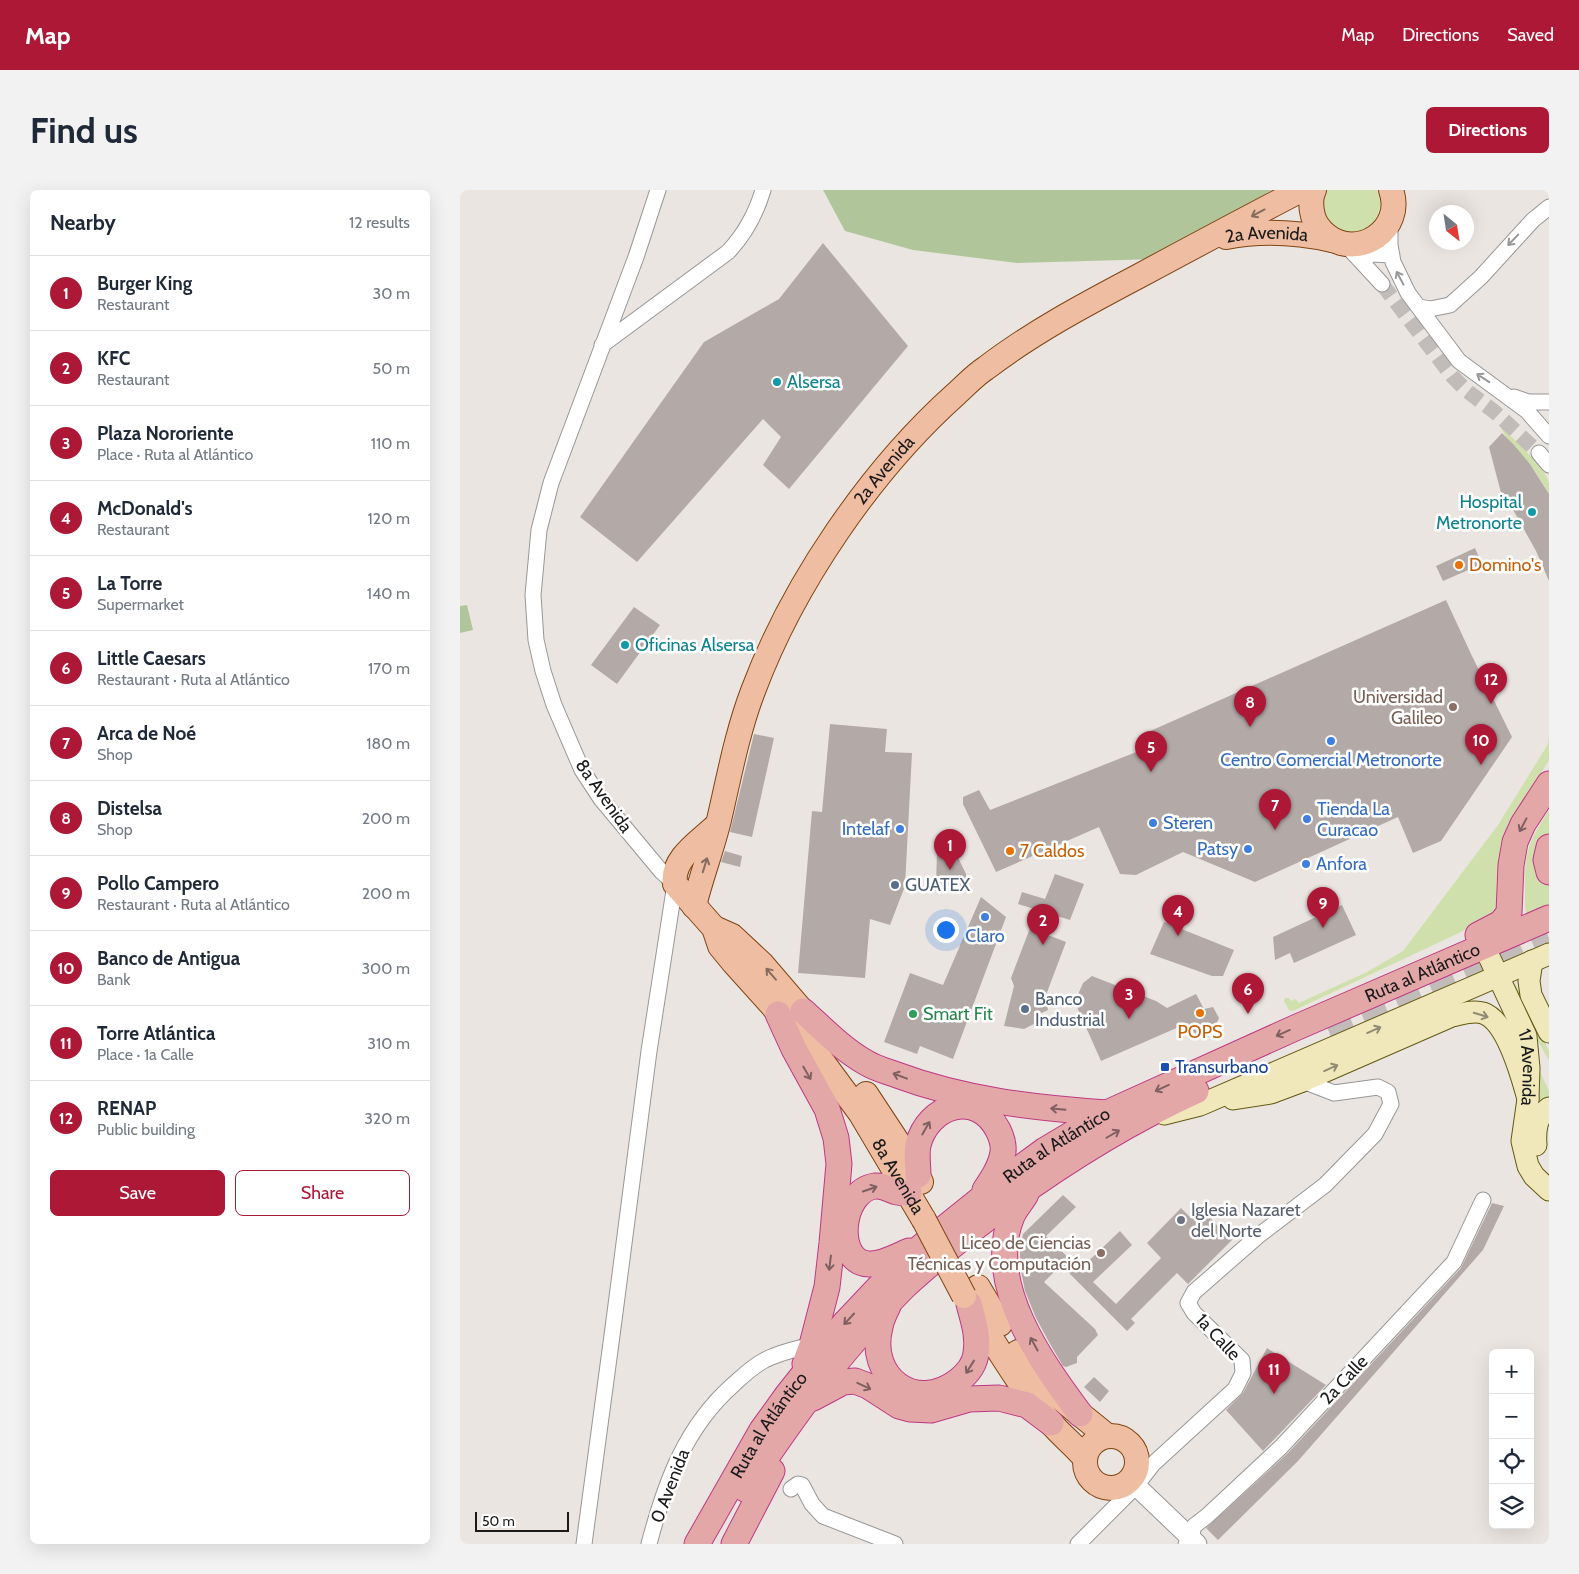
<!DOCTYPE html>
<meta charset="utf-8">
<style>
body{margin:0;font-family:Cabin,sans-serif;background:#f2f2f3;color:#1f2937}
.controls{position:absolute;right:15px;bottom:15px;display:grid;overflow:hidden;border-radius:8px;box-shadow:0 5px 20px #0002}
.controls button{width:45px;height:45px;display:grid;place-items:center;padding:0;border:0;border-bottom:1px solid #e0e1e3;background:#fff;color:#1f2937;font:25px sans-serif}
.compass{position:absolute;left:969px;top:15px;width:45px;height:45px;border-radius:50%;background:#fff;box-shadow:0 5px 20px #0002;rotate:150deg}
.scale{position:absolute;left:15px;bottom:12px;width:94px;box-sizing:border-box;padding-left:5px;border:2px solid #1a1a1a;border-top:0;font-size:14px;line-height:18px;white-space:nowrap;color:#1a1a1a;-webkit-text-stroke:4px #fff;paint-order:stroke}
.you{position:absolute;left:485px;top:739px;width:18px;height:18px;margin:-12px;border:4px solid #fff;border-radius:50%;background:#1a73e8;box-shadow:0 0 0 8px #1a73e833}
.badge{display:grid;place-items:center;width:32px;height:32px;border-radius:50%;background:#ad1837;color:#fff;font-size:16px;font-weight:700}
.pin{position:absolute;translate:-50% -41px;filter:drop-shadow(0 1px 2px #0008)}
.pin::after{content:'';position:absolute;top:26px;width:18px;height:15px;background:inherit;clip-path:polygon(0 0,100% 0,50% 100%)}
.list{margin:0;padding:0;list-style:none}
h2{display:flex;justify-content:space-between;align-items:center;height:65px;margin:0;padding:0 20px;font-size:21px}
h2 small{font-size:16px;font-weight:400;color:#747a83}
.list li{display:grid;grid-template-columns:32px 1fr auto;gap:15px;align-items:center;box-sizing:border-box;height:75px;padding:0 20px;border-top:1px solid #e0e1e3}
.list b{display:block;font-size:19px;white-space:nowrap}
.list p{margin:0;font-size:16px;white-space:nowrap;color:#747a83}
.list em{font-size:16px;font-style:normal;color:#747a83}
.actions{display:flex;gap:10px;padding:15px 20px}
.actions a{flex:1;padding:11px 0;border:1px solid #ad1837;border-radius:8px;text-align:center;font-size:18px;color:#ad1837}
.actions .main{background:#ad1837;color:#fff}
.icon{flex:none;width:28px;height:28px;fill:none;stroke:currentColor;stroke-width:2;stroke-linecap:round;stroke-linejoin:round}
.map{position:relative;flex:none;width:1089px;height:1354px;overflow:hidden;border-radius:8px}
header{display:flex;align-items:center;gap:30px;box-sizing:border-box;height:70px;padding:0 25px;background:#ad1837;color:#fff}
header strong{font-size:24px}
nav{display:flex;gap:28px;margin-inline-start:auto;font-size:18px}
.intro{display:flex;align-items:center;justify-content:space-between;box-sizing:border-box;height:120px;padding:0 30px}
h1{margin:0;font-size:35px}
.button{padding:12px 22px;border-radius:8px;background:#ad1837;color:#fff;font-size:18px;font-weight:700}
main{display:flex;gap:30px;padding:0 30px}
aside{flex:1;background:#fff;border-radius:8px;box-shadow:0 5px 20px #0002}
.map>svg:first-child{display:block}
.grass{fill:#d0e0ac}
.forest{fill:#b0c59a}
.building{fill:#b3aaa7}
.lines{fill:none;stroke-linecap:round;stroke-linejoin:round}
.minor-tunnel{stroke:#c1bcb9;stroke-width:15;stroke-dasharray:15 8;stroke-linecap:butt}
.trunk-tunnel{stroke:#c1bcb9;stroke-width:25;stroke-dasharray:25 12;stroke-linecap:butt}
.minor-casing{stroke:#979797;stroke-width:17}
.tertiary-casing{stroke:#979797;stroke-width:21}
.secondary-casing{stroke:#625911;stroke-width:23}
.primary-casing{stroke:#7f4412;stroke-width:26}
.trunk-casing{stroke:#be3883;stroke-width:27}
.minor{stroke:#fff;stroke-width:15}
.tertiary{stroke:#fff;stroke-width:19}
.secondary{stroke:#f0e7ba;stroke-width:21}
.primary{stroke:#efbda2;stroke-width:24}
.trunk{stroke:#e4a7a8;stroke-width:25}
.primary-bridge-casing{stroke:#7f4412;stroke-width:26;stroke-linecap:butt}
.primary-bridge{stroke:#efbda2;stroke-width:24}
.oneway{stroke:#846c5e}
.oneway2{stroke:#989898}
.oneway3{stroke:#7f6061}
.oneway4{stroke:#908b72}
.culture-dot{fill:#0f9aa8;stroke:#fff;stroke-width:2}
.food-dot{fill:#e8710a;stroke:#fff;stroke-width:2}
.education-dot{fill:#8d6e63;stroke:#fff;stroke-width:2}
.shop-dot{fill:#3f7fe0;stroke:#fff;stroke-width:2}
.service-dot{fill:#5c6f8a;stroke:#fff;stroke-width:2}
.leisure-dot{fill:#2e9e5b;stroke:#fff;stroke-width:2}
.transit-dot{fill:#1a4fb4;stroke:#fff;stroke-width:2}
.worship-dot{fill:#6b7280;stroke:#fff;stroke-width:2}
.labels{text-anchor:middle;stroke-width:5;stroke-linejoin:round;paint-order:stroke}
.street-label{font-size:18px;fill:#1a1a1a;stroke:#fff}
.culture-label{font-size:18px;fill:#0d838f;stroke:#fff;text-anchor:start}
.food-label{font-size:18px;fill:#c56008;stroke:#fff;text-anchor:start}
.education-label{font-size:18px;fill:#785e54;stroke:#fff;text-anchor:end}
.shop-label{font-size:18px;fill:#366cbe;stroke:#fff;text-anchor:start}
.service-label{font-size:18px;fill:#4e5e75;stroke:#fff;text-anchor:start}
.leisure-label{font-size:18px;fill:#27864d;stroke:#fff;text-anchor:start}
.transit-label{font-size:18px;fill:#164399;stroke:#fff;text-anchor:start}
.worship-label{font-size:18px;fill:#5b616d;stroke:#fff;text-anchor:start}
</style>
<header>
<strong>Map</strong>
<nav><a>Map</a><a>Directions</a><a>Saved</a></nav>
</header>
<div class="intro"><h1>Find us</h1><a class="button">Directions</a></div>
<main>
<aside>
<h2>Nearby<small>12 results</small></h2>
<ul class="list">
<li><span class="badge">1</span><div><b>Burger King</b><p>Restaurant</p></div><em>30 m</em></li>
<li><span class="badge">2</span><div><b>KFC</b><p>Restaurant</p></div><em>50 m</em></li>
<li><span class="badge">3</span><div><b>Plaza Nororiente</b><p>Place · Ruta al Atlántico</p></div><em>110 m</em></li>
<li><span class="badge">4</span><div><b>McDonald's</b><p>Restaurant</p></div><em>120 m</em></li>
<li><span class="badge">5</span><div><b>La Torre</b><p>Supermarket</p></div><em>140 m</em></li>
<li><span class="badge">6</span><div><b>Little Caesars</b><p>Restaurant · Ruta al Atlántico</p></div><em>170 m</em></li>
<li><span class="badge">7</span><div><b>Arca de Noé</b><p>Shop</p></div><em>180 m</em></li>
<li><span class="badge">8</span><div><b>Distelsa</b><p>Shop</p></div><em>200 m</em></li>
<li><span class="badge">9</span><div><b>Pollo Campero</b><p>Restaurant · Ruta al Atlántico</p></div><em>200 m</em></li>
<li><span class="badge">10</span><div><b>Banco de Antigua</b><p>Bank</p></div><em>300 m</em></li>
<li><span class="badge">11</span><div><b>Torre Atlántica</b><p>Place · 1a Calle</p></div><em>310 m</em></li>
<li><span class="badge">12</span><div><b>RENAP</b><p>Public building</p></div><em>320 m</em></li>
</ul>
<div class="actions"><a class="main">Save</a><a>Share</a></div>
</aside>
<div class="map">
<svg width="1089" height="1354" viewBox="0 0 1089 1354">
<rect width="100%" height="100%" fill="#ebe5e1"/>
<path class="grass" d="M866 0H917C921 8 921 17 918 26 902 61 848 37 866 0Z
M1041 237C1053 248 1087 279 1089 293 1089 297 1089 302 1089 305 1084 294 1077 284 1070 274 1063 265 1043 247 1041 237Z
M1089 544V570L1065 609 1048 634 1040 657 1041 707 1033 727 835 820 831 821 829 820 824 811 825 808H829L831 811 835 809 839 813 907 782 943 761 1038 635 1088 554Z
M1089 620V715L1067 725C1064 717 1065 710 1065 702 1064 662 1068 653 1089 620Z
M1055 793 1089 861V871C1081 855 1053 808 1055 793Z
M1080 882 1089 901V907L1077 914Z"/>
<path class="forest" d="M363 0H812L697 69 557 73 453 60 385 41Z
M7 415 13 440 0 443V416Z"/>
<path class="building" d="M363 53 448 156 329 299 303 275 321 247 303 229 177 372 120 327 244 152 319 109Z
M1042 243 1054 255 1070 274 1089 304V391L1076 361 1051 316 1045 318 1029 257Z
M1015 358 1022 374 983 391 976 376Z
M986 410 1012 466 1052 547 981 651 953 663 938 627 795 692 723 662 676 685 660 684 639 637 536 682 503 614V607L519 600 530 620 694 555 688 542Z
M174 417 200 435 157 494 131 475Z
M370 534 427 539 425 562 452 563 445 696 430 735 410 729 405 788 338 783 352 621 362 622Z
M294 544 314 548 292 647 270 642Z
M494 659 506 684V696L476 695 477 661Z
M265 661 282 666 280 677 261 672Z
M595 684 624 694 610 730 558 714 562 702 585 709Z
M521 707 546 727 493 869 460 856 457 864 424 852 450 783 483 795Z
M882 715 896 745 834 773 830 763 815 770 813 747Z
M704 732 774 760 763 786H752L690 764Z
M570 738 606 752 586 805 590 810 587 814 588 820 577 825 576 833 564 839 544 836 554 796 551 788Z
M632 786 696 811 707 818 736 804 744 819 753 817 759 828 755 837 736 845 728 833 641 871 617 817 616 809 623 793Z
M603 1005 616 1017 586 1046 620 1079 660 1041 672 1055 633 1092 656 1114 701 1068 687 1053 721 1018 731 1028 740 1018 772 1050 728 1094 717 1083 671 1129 675 1133 667 1141 601 1075 584 1092 635 1139 638 1145 617 1167V1173L606 1177 603 1176 589 1152 576 1128 565 1101 560 1076V1058L563 1044Z
M1032 1013 1044 1016 1023 1060 838 1271 758 1350 746 1338 828 1263 1001 1078Z
M807 1158 866 1195 803 1261 766 1220 783 1203Z
M634 1187 649 1201 640 1212 624 1197Z"/>
<g class="lines">
<path class="minor-tunnel" d="M922 94 992 186 1006 200 1036 223 1079 263"/>
<path class="trunk-tunnel" d="M869 842 981 796 1089 748"/>
<g class="minor-casing">
<path id="minor" d="M930 30V55L933 72 948 103 999 171 1067 221 1089 246
M885 54 922 94
M902 72 911 64 932 65
M959 117 970 119 990 115 1021 87 1073 30 1089 17
M142 155 268 62C285 44 296 24 303 0
M1054 207 1068 212H1089
M1079 263 1089 275
M331 1299 338 1294 342 1295 352 1314 363 1326 435 1354
M124 1354 153 1138 189 861 215 694 201 681 141 609 122 580 94 515 83 481 76 450 73 405 79 340 91 293 176 67 198 0
M189 1354C205 1293 225 1237 274 1194 284 1185 293 1176 305 1170 320 1162 336 1159 352 1155
M618 1354 676 1296 693 1274 775 1199 783 1183 782 1170 734 1123 728 1113 734 1102 798 1046 865 995 915 944 931 914 928 902 918 897 874 903 843 891
M726 1354 731 1348 734 1336 747 1326 821 1257 994 1072 1023 1010"/>
</g>
<g class="tertiary-casing">
<path id="tertiary" d="M670 1290 737 1354"/>
</g>
<g class="secondary-casing">
<g id="secondary">
<path id="s1" d="M1024 756 1066 846 1069 878 1068 909 1062 951 1068 976 1074 986 1089 1000"/>
<path d="M1072 771 1069 791 1071 805 1089 842"/>
<path d="M773 909 811 903 843 891 992 826C1002 824 1013 820 1023 823 1047 831 1062 887 1068 909"/>
<path d="M704 924 740 915 1089 764"/>
<path d="M1076 955C1075 940 1076 927 1089 918"/>
</g>
</g>
<g class="primary-casing">
<g id="primary">
<path d="M854 0C850 8 851 18 853 26 855 34 860 40 866 45 898 71 945 39 931 0"/>
<path id="s2" d="M766 47C802 40 836 42 872 50"/>
<path id="s3" d="M256 636C239 652 211 669 215 694L254 738 260 756 274 773 362 871 401 924 464 1030"/>
<path id="s4" d="M234 716C241 687 252 659 259 630 269 587 277 543 293 501 333 394 411 280 496 204 506 195 515 185 526 178 573 142 626 114 679 86 733 57 787 28 841 0"/>
<path d="M254 738 272 746 302 774 356 837"/>
<path d="M406 904 437 951 461 992"/>
<path d="M518 1097 540 1134"/>
<path d="M512 1118C537 1157 560 1197 590 1232 601 1245 614 1255 625 1268"/>
<path d="M558 1162C581 1197 615 1219 647 1246"/>
<circle cx="651" cy="1272" r="26"/>
</g>
</g>
<g class="trunk-casing">
<g id="trunk">
<path d="M1089 657 1086 670 1089 682"/>
<path d="M1018 745 1041 733 1049 723 1051 675 1055 652 1063 634 1089 594"/>
<path d="M343 821C362 838 382 859 405 872 414 878 426 881 437 885 504 910 575 918 647 923"/>
<path d="M318 824 334 859 367 919 376 948 379 974 372 1053 367 1097 352 1155 345 1174"/>
<path d="M458 985C458 976 456 964 458 955 468 915 517 899 538 940 541 946 544 954 543 962 541 976 533 988 525 1000"/>
<path d="M449 1003C445 1003 441 1003 437 1002 429 1000 424 995 415 996 379 1001 374 1073 409 1074 422 1075 437 1066 449 1061"/>
<path d="M566 1004C562 1011 555 1019 552 1026 524 1093 582 1173 620 1224"/>
<path d="M428 1116C425 1122 421 1130 420 1137 407 1187 455 1224 498 1191 507 1184 515 1174 516 1163 519 1146 513 1130 509 1114"/>
<path d="M353 1208 383 1192 395 1191 408 1196 439 1216 450 1219 471 1220 509 1209 539 1208 567 1215 591 1233"/>
<path d="M285 1299C332 1228 383 1157 444 1097 467 1075 492 1056 517 1036 585 984 657 937 736 901"/>
<path id="s5" d="M237 1354 302 1240 328 1204 384 1134 418 1098 461 1057 548 987 585 960 647 923 835 838 1089 728"/>
<path d="M274 1354 312 1281"/>
</g>
</g>
<use href="#minor" class="minor"/>
<use href="#tertiary" class="tertiary"/>
<use href="#secondary" class="secondary"/>
<use href="#primary" class="primary"/>
<use href="#trunk" class="trunk"/>
<g class="primary-bridge-casing">
<path id="primary-bridge" d="M464 1030 504 1106"/>
</g>
<use href="#primary-bridge" class="primary-bridge"/>
</g>
<defs><path id="oneway-shaft" d="M-6 0H5M1.5-3L5.5 0L1.5 3" fill="none" stroke-width="1.6" stroke-linecap="round" stroke-linejoin="round" transform="scale(1.25)"/></defs>
<g class="oneway">
<use href="#oneway-shaft" transform="translate(798 23) rotate(152)"/>
<use href="#oneway-shaft" transform="translate(245 675) rotate(-73)"/>
<use href="#oneway-shaft" transform="translate(311 784) rotate(-131)"/>
</g>
<g class="oneway2">
<use href="#oneway-shaft" transform="translate(1053 50) rotate(134)"/>
<use href="#oneway-shaft" transform="translate(940 88) rotate(-118)"/>
<use href="#oneway-shaft" transform="translate(1023 188) rotate(-147)"/>
</g>
<g class="oneway3">
<use href="#oneway-shaft" transform="translate(1063 635) rotate(118)"/>
<use href="#oneway-shaft" transform="translate(823 843) rotate(156)"/>
<use href="#oneway-shaft" transform="translate(347 883) rotate(60)"/>
<use href="#oneway-shaft" transform="translate(440 886) rotate(-159)"/>
<use href="#oneway-shaft" transform="translate(702 898) rotate(155)"/>
<use href="#oneway-shaft" transform="translate(598 919) rotate(-175)"/>
<use href="#oneway-shaft" transform="translate(466 938) rotate(-60)"/>
<use href="#oneway-shaft" transform="translate(653 944) rotate(-30)"/>
<use href="#oneway-shaft" transform="translate(410 999) rotate(-19)"/>
<use href="#oneway-shaft" transform="translate(370 1073) rotate(97)"/>
<use href="#oneway-shaft" transform="translate(389 1129) rotate(133)"/>
<use href="#oneway-shaft" transform="translate(574 1154) rotate(-119)"/>
<use href="#oneway-shaft" transform="translate(510 1177) rotate(122)"/>
<use href="#oneway-shaft" transform="translate(404 1196) rotate(25)"/>
</g>
<g class="oneway4">
<use href="#oneway-shaft" transform="translate(1021 825) rotate(17)"/>
<use href="#oneway-shaft" transform="translate(914 840) rotate(-24)"/>
<use href="#oneway-shaft" transform="translate(871 878) rotate(-24)"/>
</g>
<g class="culture-dot">
<circle cx="317" cy="192" r="5"/>
<circle cx="1072" cy="322" r="5"/>
<circle cx="165" cy="455" r="5"/>
</g>
<g class="food-dot">
<circle cx="999" cy="375" r="5"/>
<circle cx="550" cy="661" r="5"/>
<circle cx="740" cy="823" r="5"/>
</g>
<g class="education-dot">
<circle cx="993" cy="517" r="5"/>
<circle cx="641" cy="1063" r="5"/>
</g>
<g class="shop-dot">
<circle cx="871" cy="551" r="5"/>
<circle cx="847" cy="629" r="5"/>
<circle cx="693" cy="633" r="5"/>
<circle cx="440" cy="639" r="5"/>
<circle cx="788" cy="659" r="5"/>
<circle cx="846" cy="674" r="5"/>
<circle cx="525" cy="727" r="5"/>
</g>
<g class="service-dot">
<circle cx="435" cy="695" r="5"/>
<circle cx="565" cy="819" r="5"/>
</g>
<circle class="leisure-dot" cx="453" cy="824" r="5"/>
<rect class="transit-dot" x="700" y="872" width="10" height="10" rx="2.5"/>
<circle class="worship-dot" cx="721" cy="1030" r="5"/>
<g class="labels">
<g class="street-label">
<text dy="6" stroke="none"><textPath href="#s2" startOffset="41">2a Avenida</textPath></text>
<text dy="6" stroke="none"><textPath href="#s4" startOffset="481">2a Avenida</textPath></text>
<text transform="translate(144 606) rotate(55)" y="6">8a Avenida</text>
<text dy="6" stroke="none"><textPath href="#s5" startOffset="949">Ruta al Atlántico</textPath></text>
<text dy="6" stroke="none"><textPath href="#s1" startOffset="131">11 Avenida</textPath></text>
<text dy="6" stroke="none"><textPath href="#s5" startOffset="544">Ruta al Atlántico</textPath></text>
<text dy="6" stroke="none"><textPath href="#s3" startOffset="444">8a Avenida</textPath></text>
<text transform="translate(758 1147) rotate(47)" y="6">1a Calle</text>
<text transform="translate(884 1190) rotate(-47)" y="6">2a Calle</text>
<text dy="6" stroke="none"><textPath href="#s5" startOffset="139">Ruta al Atlántico</textPath></text>
<text transform="translate(210 1296) rotate(-69)" y="6">0 Avenida</text>
</g>
<g class="culture-label">
<text x="327" y="198">Alsersa</text>
<text x="1062" y="318" text-anchor="end">Hospital<tspan x="1062" dy="21">Metronorte</tspan></text>
<text x="175" y="461">Oficinas Alsersa</text>
</g>
<g class="food-label">
<text x="1009" y="381">Domino's</text>
<text x="560" y="667">7 Caldos</text>
<text x="740" y="848" text-anchor="middle">POPS</text>
</g>
<g class="education-label">
<text x="983" y="513">Universidad<tspan x="983" dy="21">Galileo</tspan></text>
<text x="631" y="1059">Liceo de Ciencias<tspan x="631" dy="21">Técnicas y Computación</tspan></text>
</g>
<g class="shop-label">
<text x="871" y="576" text-anchor="middle">Centro Comercial Metronorte</text>
<text x="857" y="625">Tienda La<tspan x="857" dy="21">Curacao</tspan></text>
<text x="703" y="639">Steren</text>
<text x="430" y="645" text-anchor="end">Intelaf</text>
<text x="778" y="665" text-anchor="end">Patsy</text>
<text x="856" y="680">Anfora</text>
<text x="525" y="752" text-anchor="middle">Claro</text>
</g>
<g class="service-label">
<text x="445" y="701">GUATEX</text>
<text x="575" y="815">Banco<tspan x="575" dy="21">Industrial</tspan></text>
</g>
<g class="leisure-label">
<text x="463" y="830">Smart Fit</text>
</g>
<g class="transit-label">
<text x="715" y="883">Transurbano</text>
</g>
<g class="worship-label">
<text x="731" y="1026">Iglesia Nazaret<tspan x="731" dy="21">del Norte</tspan></text>
</g>
</g>
</svg>
<div class="controls">
<button>+</button>
<button>−</button>
<button><svg class="icon" aria-label="locate" viewBox="0 0 24 24"><circle cx="12" cy="12" r="6"/><path d="M12 2v4M12 18v4M2 12h4M18 12h4"/></svg></button>
<button><svg class="icon" aria-label="layers" viewBox="0 0 24 24"><path d="M12 4l9 5-9 5-9-5zM3 14l9 5 9-5"/></svg></button>
</div>
<svg class="compass" viewBox="-18 -18 36 36"><path d="M0-13l5 13h-10z" fill="#e53935"/><path d="M0 13l5-13h-10z" fill="#747a83"/></svg>
<div class="scale">50 m</div>
<div class="you"></div>
<div class="pin badge" style="left:490px;top:680px">1</div>
<div class="pin badge" style="left:583px;top:755px">2</div>
<div class="pin badge" style="left:669px;top:829px">3</div>
<div class="pin badge" style="left:718px;top:746px">4</div>
<div class="pin badge" style="left:691px;top:582px">5</div>
<div class="pin badge" style="left:788px;top:824px">6</div>
<div class="pin badge" style="left:815px;top:640px">7</div>
<div class="pin badge" style="left:790px;top:537px">8</div>
<div class="pin badge" style="left:863px;top:738px">9</div>
<div class="pin badge" style="left:1021px;top:575px">10</div>
<div class="pin badge" style="left:814px;top:1204px">11</div>
<div class="pin badge" style="left:1031px;top:514px">12</div>
</div>
</main>
